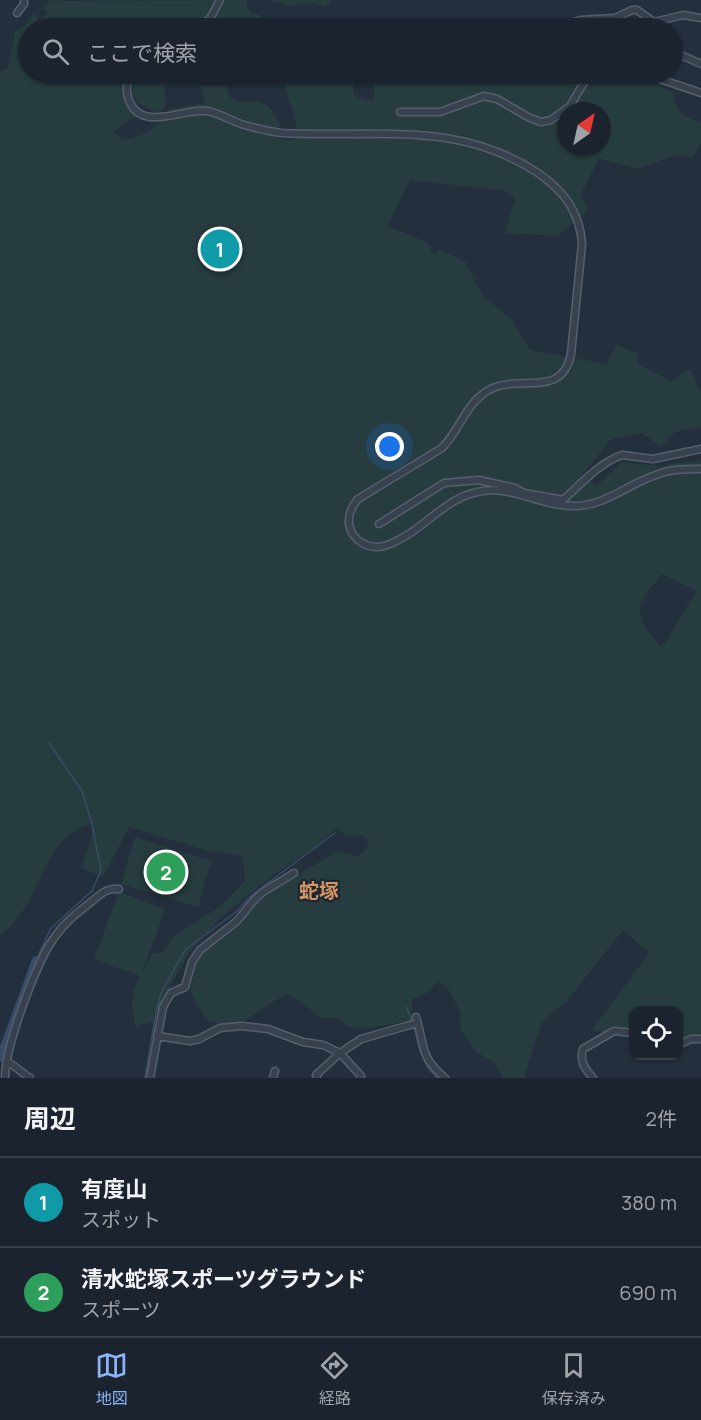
<!DOCTYPE html>
<html lang="ja">
<meta charset="utf-8">
<style>
body{margin:0;font-family:Manrope,"Noto Sans JP",sans-serif;background:#242b36;color:#f1f3f6}
.controls{position:absolute;right:18px;bottom:18px;display:grid;overflow:hidden;border-radius:12px;box-shadow:0 2px 4px #0004}
.controls button{width:54px;height:54px;display:grid;place-items:center;padding:0;border:0;border-bottom:2px solid #39404a;background:#1b232e;color:#f1f3f6;font:30px sans-serif}
.compass{position:absolute;left:557px;top:102px;width:54px;height:54px;border-radius:50%;background:#1b232e;box-shadow:0 2px 4px #0004;rotate:34deg}
.you{position:absolute;left:390px;top:447px;width:21px;height:21px;margin:-15px;border:4px solid #fff;border-radius:50%;background:#1a73e8;box-shadow:0 0 0 9px #1a73e833}
.badge{display:grid;place-items:center;width:39px;height:39px;border-radius:50%;background:#8ab4f8;color:#fff;font-size:20px;font-weight:700}
.pin{position:absolute;translate:-50% -50%;border:3px solid #fff;box-shadow:0 2px 6px #0006}
.list{margin:0;padding:0;list-style:none}
h2{display:flex;justify-content:space-between;align-items:center;height:78px;margin:0;padding:0 24px;font-size:26px}
h2 small{font-size:20px;font-weight:400;color:#a0a4aa}
.list li{display:grid;grid-template-columns:39px 1fr auto;gap:18px;align-items:center;box-sizing:border-box;height:90px;padding:0 24px;border-top:2px solid #39404a}
.list b{display:block;font-size:22px;white-space:nowrap}
.list p{margin:0;font-size:20px;white-space:nowrap;color:#a0a4aa}
.list em{font-size:20px;font-style:normal;color:#a0a4aa}
.icon{flex:none;width:33px;height:33px;fill:none;stroke:currentColor;stroke-width:2;stroke-linecap:round;stroke-linejoin:round}
.map{position:relative;flex:none;width:701px;height:1078px;overflow:hidden}
.search{position:absolute;background:#1b232e;box-shadow:0 2px 4px #0004;left:18px;right:18px;top:18px;height:66px;display:flex;align-items:center;gap:15px;box-sizing:border-box;padding:0 21px;border-radius:33px;color:#a0a4aa;font-size:22px}
.sheet{height:258px;background:#1b232e}
nav{display:flex;justify-content:space-around;align-items:center;box-sizing:border-box;height:84px;border-top:2px solid #39404a;background:#1b232e;font-size:16px;color:#a0a4aa}
nav a{display:grid;justify-items:center;gap:3px}
nav .on{color:#8ab4f8}
.map>svg:first-child{display:block}
.green{fill:#263c3f;fill-rule:evenodd}
.lines{fill:none;stroke-linecap:round;stroke-linejoin:round}
.stream{stroke:#394c67;stroke-width:1.5}
.river{stroke:#394c67;stroke-width:8}
.minor-casing{stroke:#565f6c;stroke-width:9}
.minor{stroke:#38414e;stroke-width:6}
.labels{text-anchor:middle;stroke-width:4.5;stroke-linejoin:round;paint-order:stroke}
.quarter-label{font-size:20px;font-weight:bold;fill:#d59563;stroke:#1d2633}
</style>
<div class="map">
<svg width="701" height="1078" viewBox="0 0 701 1078">
<rect width="100%" height="100%" fill="#242f3e"/>
<path class="green" d="M50 0 65 1 218 0 206 18 195 28H39L40 20 47 14 46 10 38 9 46 6Z
M224 0H247V6L251 14H258L261 17 258 22 262 28H204L213 20Z
M269 0H332L331 3 324 7 311 3 290 6Z
M33 14 38 16 36 28H28V74H49L58 81 69 80 72 74H127C123 90 126 103 137 116L114 131 122 140C147 135 155 129 171 109L205 103 200 86H226L231 98C243 104 262 98 270 108 274 113 277 120 280 125L278 139 294 140 296 124 282 76 288 74H352L354 96 371 101 374 98V74H541L535 82 546 85 571 74H592L590 87 606 76 638 77 673 92C677 115 681 114 701 123V143L692 158 677 155 637 169 599 158 581 194 588 211 558 236 505 233 515 199 506 191 410 180 388 226 430 244 431 253 435 255 439 249 465 261 482 295 512 320 530 350 607 364 616 344 639 354 638 364 671 381 690 369 701 391V427L675 432 661 447 642 433 611 439 581 477 597 485 622 462 659 466 701 460V1041H679L678 1010H634L633 1036 592 1030 649 953 623 930 567 1001 542 1021 524 1078H503L495 1063 475 1051 460 1029 461 1013 446 985 436 982 429 992 412 999 411 1021 363 1029 347 1026 337 1018H320L299 1000 287 995 274 1001 239 1025 224 1026 208 1020 197 1005 190 990 197 958 238 925 260 897 338 851 358 857 369 846 364 835 347 836 337 828 317 846 272 876 223 916 189 953 171 985 156 1021 136 1026C130 1004 131 996 140 976L94 959 119 892 165 909 142 973 153 953H162L174 936 221 906 245 881 242 856 209 851 129 827 103 877 81 868 89 847 93 824C40 835 42 906 0 936V72L8 68 15 32 25 26ZM566 111H602V147H566ZM662 574 696 591 666 642 660 646 644 626 639 607 646 594Z
M135 74H195L170 81 165 88V109L156 112 137 103 132 92Z
M135 837 211 861 198 907 121 884Z"/>
<g class="lines">
<path class="stream" d="M36 960 51 928 92 891 101 870 91 820 82 791 49 743
M406 1007 413 1022
M414 1027C419 1047 422 1064 437 1078
M145 1078 156 1012 161 993 185 950 236 912 250 897 265 885 335 833"/>
<path class="river" d="M0 1058 36 960"/>
<g class="minor-casing">
<path id="minor" d="M17 13 24 4V0
M200 28 211 17 220 0
M554 28 581 20 615 18 632 10H637L654 22 683 15 701 18
M672 54 683 56 701 64
M131 74C127 82 125 91 129 100 141 133 183 108 207 111 219 113 230 120 241 124 254 128 268 131 281 133 298 134 315 134 332 134 408 134 471 129 538 173 564 191 580 212 582 244L571 354C562 398 523 375 493 388 467 399 461 429 442 448L358 499C352 506 348 514 349 524 352 542 371 551 387 545 420 534 443 499 477 492 510 484 542 507 576 506 606 505 628 484 656 475 670 469 686 469 701 469
M645 74 701 93
M400 112H440L484 96 497 99 528 117 541 122 551 120 570 106 589 74
M379 524 444 483 479 480 515 488 524 493 563 500C581 484 599 463 622 455L653 459 701 449
M416 1017C425 1046 419 1056 445 1078
M157 1036 190 1041 199 1039 220 1028 242 1026 268 1029 303 1042 323 1045 340 1053 361 1039 417 1023
M678 1045 691 1039H701
M7 1061 30 1078
M5 1078C5 1047 36 963 54 938 64 923 77 913 91 902 100 895 107 887 119 889
M150 1078 163 1007 171 993 185 987 192 962 200 950 237 921 254 900 263 892 294 873
M273 1078 275 1071
M317 1078 316 1075 340 1053 361 1076 360 1078
M593 1078C585 1069 579 1061 583 1049L614 1031 634 1033"/>
</g>
<use href="#minor" class="minor"/>
</g>
<g class="labels">
<g class="quarter-label">
<text x="319" y="898">蛇塚</text>
</g>
</g>
</svg>
<div class="controls">
<button><svg class="icon" aria-label="locate" viewBox="0 0 24 24"><circle cx="12" cy="12" r="6"/><path d="M12 2v4M12 18v4M2 12h4M18 12h4"/></svg></button>
</div>
<svg class="compass" viewBox="-18 -18 36 36"><path d="M0-13l5 13h-10z" fill="#e53935"/><path d="M0 13l5-13h-10z" fill="#a0a4aa"/></svg>
<div class="you"></div>
<div class="pin badge" style="left:220px;top:249px;background:#0f9aa8">1</div>
<div class="pin badge" style="left:166px;top:872px;background:#2e9e5b">2</div>
<div class="search"><svg class="icon" aria-label="search" viewBox="0 0 24 24"><circle cx="10" cy="10" r="6"/><path d="M15 15l6 6"/></svg>ここで検索</div>
</div>
<section class="sheet">
<h2>周辺<small>2件</small></h2>
<ul class="list">
<li><span class="badge" style="background:#0f9aa8">1</span><div><b>有度山</b><p>スポット</p></div><em>380 m</em></li>
<li><span class="badge" style="background:#2e9e5b">2</span><div><b>清水蛇塚スポーツグラウンド</b><p>スポーツ</p></div><em>690 m</em></li>
</ul>
</section>
<nav>
<a class="on"><svg class="icon" aria-label="map" viewBox="0 0 24 24"><path d="M3 6l6-2 6 2 6-2v14l-6 2-6-2-6 2zM9 4v14M15 6v14"/></svg>地図</a>
<a><svg class="icon" aria-label="directions" viewBox="0 0 24 24"><path d="M12 3l9 9-9 9-9-9zM9 14v-3h6M13 9l2 2-2 2"/></svg>経路</a>
<a><svg class="icon" aria-label="saved" viewBox="0 0 24 24"><path d="M7 4h10v16l-5-4-5 4z"/></svg>保存済み</a>
</nav>
